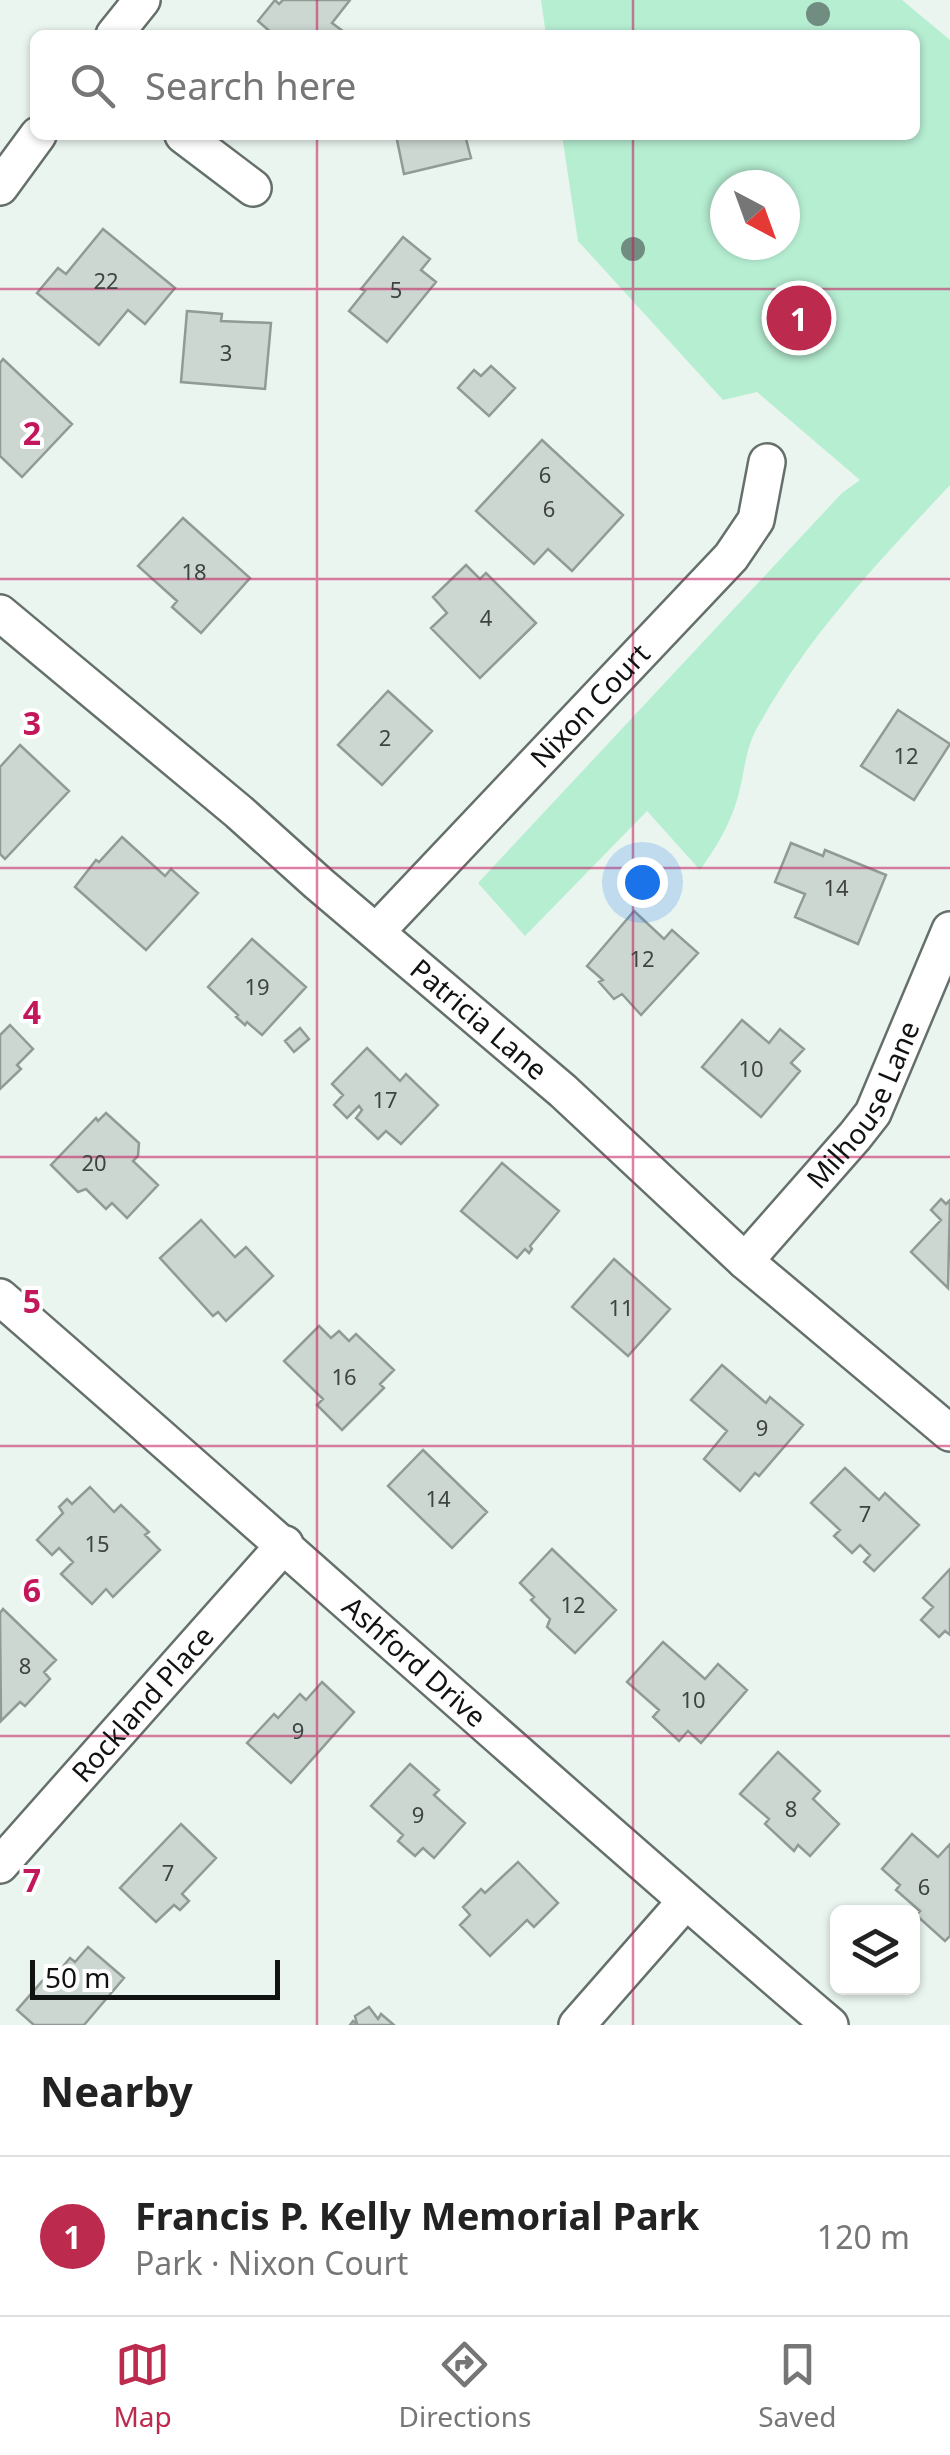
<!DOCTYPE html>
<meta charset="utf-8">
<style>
body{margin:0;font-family:"Noto Sans",sans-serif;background:#f2f2f2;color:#222}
.controls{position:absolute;right:30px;bottom:30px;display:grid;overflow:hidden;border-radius:15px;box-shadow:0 2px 8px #0004}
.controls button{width:90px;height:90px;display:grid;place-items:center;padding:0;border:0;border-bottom:2px solid #e0e0e0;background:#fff;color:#222;font:50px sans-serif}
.compass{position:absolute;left:710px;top:170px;width:90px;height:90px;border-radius:50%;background:#fff;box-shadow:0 2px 8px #0004;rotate:139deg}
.scale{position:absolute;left:30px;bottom:25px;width:250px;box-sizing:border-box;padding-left:10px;border:5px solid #101312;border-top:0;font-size:28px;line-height:35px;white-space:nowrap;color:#101312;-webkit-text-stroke:8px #fff;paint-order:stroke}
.you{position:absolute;left:642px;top:882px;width:35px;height:35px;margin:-25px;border:8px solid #fff;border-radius:50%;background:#1a73e8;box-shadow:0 0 0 15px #1a73e833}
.badge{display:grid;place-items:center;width:65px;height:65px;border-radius:50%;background:#bc2b4e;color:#fff;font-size:32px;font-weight:700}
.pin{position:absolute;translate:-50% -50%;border:5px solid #fff;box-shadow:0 2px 10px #0006}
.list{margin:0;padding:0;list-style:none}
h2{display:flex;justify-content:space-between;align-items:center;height:130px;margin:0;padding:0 40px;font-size:42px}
h2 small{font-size:32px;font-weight:400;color:#767676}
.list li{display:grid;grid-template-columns:65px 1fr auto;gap:30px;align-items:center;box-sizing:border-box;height:160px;padding:0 40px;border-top:2px solid #e0e0e0}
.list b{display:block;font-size:38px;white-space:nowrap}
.list p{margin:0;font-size:32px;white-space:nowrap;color:#767676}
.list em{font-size:32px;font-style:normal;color:#767676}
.icon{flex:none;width:55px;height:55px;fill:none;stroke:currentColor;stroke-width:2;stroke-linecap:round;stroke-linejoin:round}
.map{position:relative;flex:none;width:950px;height:2025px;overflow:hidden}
.search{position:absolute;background:#fff;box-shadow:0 2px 8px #0004;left:30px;right:30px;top:30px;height:110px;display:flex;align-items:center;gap:25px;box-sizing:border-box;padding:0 35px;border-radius:15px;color:#767676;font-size:38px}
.sheet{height:290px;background:#fff}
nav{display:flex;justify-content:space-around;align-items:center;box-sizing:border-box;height:140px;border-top:2px solid #e0e0e0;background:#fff;font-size:28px;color:#767676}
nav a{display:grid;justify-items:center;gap:5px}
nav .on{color:#bc2b4e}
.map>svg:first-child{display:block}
.green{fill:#b6eed2;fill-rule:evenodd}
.building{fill:#ccd7d1;stroke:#919a95;stroke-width:2.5}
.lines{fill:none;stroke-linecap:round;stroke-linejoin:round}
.minor-casing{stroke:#66706b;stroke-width:40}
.minor{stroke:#fff;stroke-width:35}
.tree{fill:#718c80}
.grid{fill:none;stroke:#c2185b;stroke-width:2.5;stroke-opacity:0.55}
.labels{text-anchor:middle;stroke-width:8;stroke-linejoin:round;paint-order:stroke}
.number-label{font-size:22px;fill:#3f4442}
.street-label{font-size:28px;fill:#101312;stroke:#fff}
.grid-label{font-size:32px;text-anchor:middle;font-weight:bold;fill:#c2185b;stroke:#fff;stroke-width:8;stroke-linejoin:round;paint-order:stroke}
</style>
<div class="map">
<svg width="950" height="2025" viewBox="0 0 950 2025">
<rect width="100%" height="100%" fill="#eaf5ef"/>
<path class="green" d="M541 0H902L950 40V485C879 561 806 638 756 730 744 752 744 780 736 803 728 828 715 849 700 870L647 811 525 936 478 883 842 493 860 480 757 392 723 400 578 241 562 135H915V35H546ZM725 185H785V245H725Z"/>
<path class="building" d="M275 0 279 4 283 0H350L332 23 344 32 341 35H274L258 21Z
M396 135H465L471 158 404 174Z
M103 229 175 288 145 324 128 310 99 345 37 293 58 268 66 274Z
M403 237 430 259 421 270 436 282 387 342 349 311 365 291 361 289Z
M187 311 222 314 221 321 271 323 265 389 181 382Z
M3 359 72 424 22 477 0 456V363Z
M491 366 515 388 489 416 458 388 474 370 481 376Z
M542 440 623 515 572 571 548 549 534 564 476 511Z
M183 518 250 578 201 633 172 607 177 601 138 566Z
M466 565 480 579 486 573 536 623 480 678 431 628 447 613 433 597Z
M388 691 432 731 382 785 338 745Z
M898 710 950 744 914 800 861 766Z
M20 745 69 791 5 859 0 854V767Z
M122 837 165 876 171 869 198 893 146 950 75 887 96 860 99 862Z
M791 843 823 856 825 850 886 875 858 944 795 917 805 894 775 882Z
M634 911 664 939 672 930 698 953 641 1015 622 994 614 999 599 982 603 980 587 966Z
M252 939 306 987 262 1035 247 1022 245 1025 236 1017 238 1015 208 987Z
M742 1020 769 1043 780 1029 804 1049 791 1063 800 1071 761 1117 702 1067Z
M10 1025 33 1049 17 1065 21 1069 0 1089V1035Z
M300 1028 309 1039 294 1052 285 1041Z
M367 1048 400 1081 406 1074 438 1105 401 1144 386 1131 378 1139 356 1118 362 1110 359 1106 347 1118 334 1105 343 1095 332 1084Z
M106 1113 139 1143 138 1156 133 1161 158 1185 127 1218 112 1203 106 1209 86 1189 78 1192 51 1165 96 1118 98 1121Z
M502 1163 559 1211 530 1246 532 1249 529 1253 525 1249 517 1258 461 1211Z
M941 1199 946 1204 950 1200 948 1288 911 1252 941 1220 931 1210Z
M201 1220 235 1257 246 1247 273 1276 226 1321 218 1312 213 1316 160 1258Z
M614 1259 670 1309 628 1356 572 1307Z
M319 1326 331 1338 339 1331 349 1341 356 1334 394 1370 380 1384 384 1388 342 1430 317 1405 323 1399 284 1361Z
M722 1365 766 1403 770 1397 803 1425 759 1476 755 1473 740 1491 704 1459 727 1431 691 1400Z
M423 1450 487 1512 452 1548 388 1486Z
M845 1468 879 1500 885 1493 919 1525 874 1571 864 1562 870 1555 860 1545 852 1553 834 1536 840 1530 811 1503Z
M90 1487 114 1512 121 1505 149 1532 145 1535 160 1550 113 1597 106 1589 92 1604 61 1574 73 1562 59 1548 52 1555 37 1540 63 1513 59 1507 67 1499 72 1504Z
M552 1549 616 1610 575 1653 547 1627 550 1619 531 1600 534 1597 520 1583Z
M950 1569V1635L945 1631 939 1637 921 1620 933 1607 923 1598Z
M3 1609 56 1660 44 1672 50 1679 25 1706 20 1702 1 1721 0 1613Z
M663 1642 705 1679 718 1664 747 1690 701 1743 688 1731 679 1741 653 1717 659 1710 627 1682Z
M322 1682 354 1712 291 1783 247 1743 274 1714 278 1718 300 1694 306 1700Z
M778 1752 820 1791 813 1799 839 1824 810 1856 798 1845 794 1851 765 1824 769 1819 740 1794Z
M410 1764 439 1790 434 1795 465 1823 434 1858 423 1848 415 1856 398 1841 403 1835 371 1806Z
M181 1824 216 1858 182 1894 189 1901 180 1910 174 1905 156 1922 120 1888Z
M912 1834 938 1857 950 1844V1936L945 1941 916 1915 920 1911 896 1890 900 1885 882 1869Z
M518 1862 558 1903 534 1927 527 1920 490 1956 460 1925 470 1915 463 1907 481 1889 485 1893Z
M88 1947 124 1978 84 2025H34L17 2010 44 1979 49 1983 70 1958 75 1962Z
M369 2007 378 2019 381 2014 394 2025H350L353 2021 357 2024 355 2016Z"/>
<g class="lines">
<g class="minor-casing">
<g id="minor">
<path d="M114 35 142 0"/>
<path d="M183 135 253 188"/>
<path d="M0 187 38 135"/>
<path id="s1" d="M0 613 239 812 318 883 563 1091 745 1261 950 1433"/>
<path id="s2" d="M377 931 731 557 756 520 767 462"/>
<path id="s3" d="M745 1261 855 1136 873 1113 950 930"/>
<path id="s4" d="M0 1297C278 1538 550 1786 830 2025"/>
<path id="s5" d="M0 1865 285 1544"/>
<path d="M577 2025 685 1902"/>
</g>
</g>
<use href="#minor" class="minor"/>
</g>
<g class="tree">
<circle cx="818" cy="14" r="12"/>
<circle cx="633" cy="249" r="12"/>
</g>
<path class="grid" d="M317 0V35M633 0V35M317 135V2025M633 135V2025M0 289H950M0 579H950M0 868H950M0 1157H950M0 1446H950M0 1736H950"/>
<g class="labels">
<g class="number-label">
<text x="106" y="289">22</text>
<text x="396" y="298">5</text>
<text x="226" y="361">3</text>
<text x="545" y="483">6</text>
<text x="549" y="517">6</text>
<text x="194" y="580">18</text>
<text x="486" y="626">4</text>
<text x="385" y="746">2</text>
<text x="906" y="764">12</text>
<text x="836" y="896">14</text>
<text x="642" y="967">12</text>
<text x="257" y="995">19</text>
<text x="751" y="1077">10</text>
<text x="385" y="1108">17</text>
<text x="94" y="1171">20</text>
<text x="621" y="1316">11</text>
<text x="344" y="1385">16</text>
<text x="762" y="1436">9</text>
<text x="438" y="1507">14</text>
<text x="865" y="1522">7</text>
<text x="97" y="1552">15</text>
<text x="573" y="1613">12</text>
<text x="25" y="1674">8</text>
<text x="693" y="1708">10</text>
<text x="298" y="1739">9</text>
<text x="791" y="1817">8</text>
<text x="418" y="1823">9</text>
<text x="168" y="1881">7</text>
<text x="924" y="1895">6</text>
</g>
<g class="street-label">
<text dy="10" stroke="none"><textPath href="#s2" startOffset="310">Nixon Court</textPath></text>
<text dy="10" stroke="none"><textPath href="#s1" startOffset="628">Patricia Lane</textPath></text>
<text dy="10" stroke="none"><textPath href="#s3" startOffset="198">Milhouse Lane</textPath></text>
<text dy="10" stroke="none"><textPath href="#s4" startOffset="552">Ashford Drive</textPath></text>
<text dy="10" stroke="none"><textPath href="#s5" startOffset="215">Rockland Place</textPath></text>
</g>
</g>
<g class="grid-label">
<text x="32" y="445">2</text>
<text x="32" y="735">3</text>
<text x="32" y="1024">4</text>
<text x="32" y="1313">5</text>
<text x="32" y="1602">6</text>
<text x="32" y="1892">7</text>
</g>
</svg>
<div class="controls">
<button><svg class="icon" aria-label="layers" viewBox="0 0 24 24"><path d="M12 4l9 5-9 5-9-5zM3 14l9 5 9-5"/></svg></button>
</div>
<svg class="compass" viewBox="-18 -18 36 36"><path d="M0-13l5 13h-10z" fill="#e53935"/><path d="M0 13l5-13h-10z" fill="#767676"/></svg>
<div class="scale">50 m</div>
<div class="you"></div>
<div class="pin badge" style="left:799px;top:318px">1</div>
<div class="search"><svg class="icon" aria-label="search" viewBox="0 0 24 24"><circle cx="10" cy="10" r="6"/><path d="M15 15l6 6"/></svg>Search here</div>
</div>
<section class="sheet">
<h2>Nearby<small></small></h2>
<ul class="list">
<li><span class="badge">1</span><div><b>Francis P. Kelly Memorial Park</b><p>Park · Nixon Court</p></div><em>120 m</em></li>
</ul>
</section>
<nav>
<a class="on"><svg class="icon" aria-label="map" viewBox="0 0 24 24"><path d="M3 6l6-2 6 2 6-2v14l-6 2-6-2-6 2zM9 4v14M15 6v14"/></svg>Map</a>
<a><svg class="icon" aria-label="directions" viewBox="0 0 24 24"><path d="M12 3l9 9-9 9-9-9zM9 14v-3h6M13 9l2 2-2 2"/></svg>Directions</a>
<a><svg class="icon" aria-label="saved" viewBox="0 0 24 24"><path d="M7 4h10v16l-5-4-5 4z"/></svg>Saved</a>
</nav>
